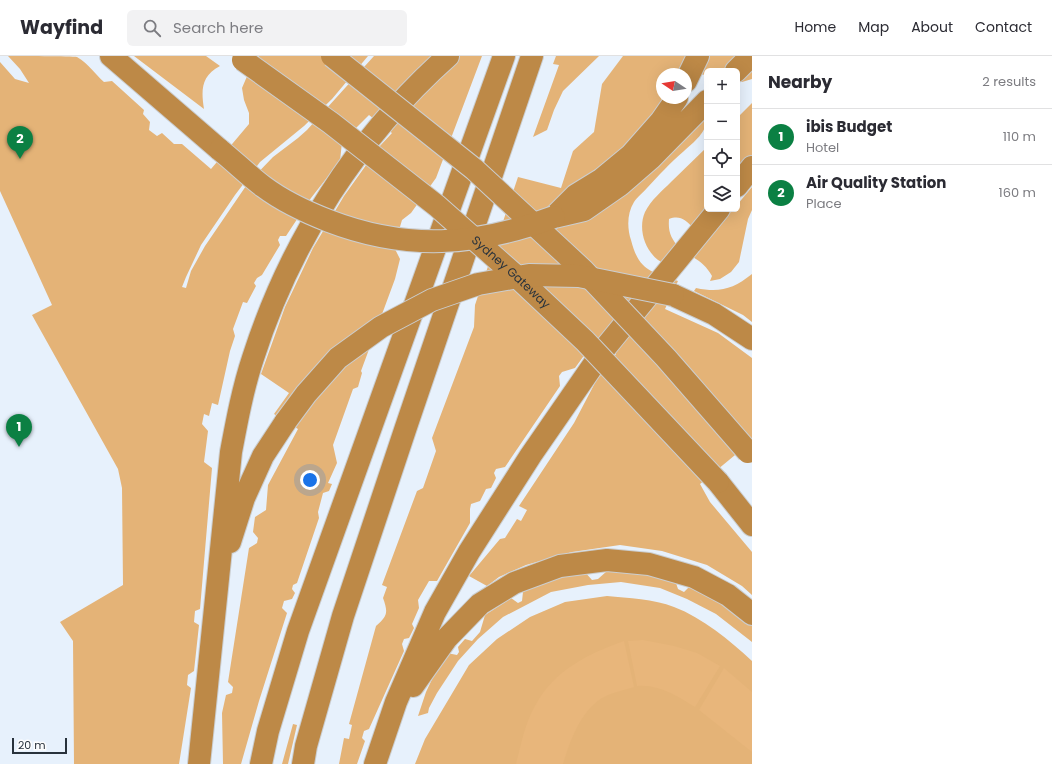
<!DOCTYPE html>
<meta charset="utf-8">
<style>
body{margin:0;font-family:Poppins,sans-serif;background:#f2f2f3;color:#2b2b33}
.controls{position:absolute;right:12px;top:12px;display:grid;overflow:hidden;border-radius:6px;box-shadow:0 4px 16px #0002}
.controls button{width:36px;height:36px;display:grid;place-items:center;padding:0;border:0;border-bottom:1px solid #e1e1e2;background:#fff;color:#2b2b33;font:20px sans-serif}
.compass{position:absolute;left:656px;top:12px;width:36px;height:36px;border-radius:50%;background:#fff;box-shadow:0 4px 16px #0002;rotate:282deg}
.scale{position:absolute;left:12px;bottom:10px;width:55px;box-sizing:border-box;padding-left:4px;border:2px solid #28323c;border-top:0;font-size:11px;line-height:14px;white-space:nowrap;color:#28323c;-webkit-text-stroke:3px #fdfdfd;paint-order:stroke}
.you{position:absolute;left:310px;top:424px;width:14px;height:14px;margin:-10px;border:3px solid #fff;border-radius:50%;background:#1a73e8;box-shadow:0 0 0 6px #1a73e833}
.badge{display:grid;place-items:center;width:26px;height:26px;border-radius:50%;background:#0b8043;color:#fff;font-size:13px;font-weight:700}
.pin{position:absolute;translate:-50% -33px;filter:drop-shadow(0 1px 2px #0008)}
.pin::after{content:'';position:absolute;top:21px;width:14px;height:12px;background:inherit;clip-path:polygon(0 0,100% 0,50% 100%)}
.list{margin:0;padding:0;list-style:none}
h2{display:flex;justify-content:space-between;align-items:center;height:52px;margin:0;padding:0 16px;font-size:17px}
h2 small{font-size:13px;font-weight:400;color:#7c7c81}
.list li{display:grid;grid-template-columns:26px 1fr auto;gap:12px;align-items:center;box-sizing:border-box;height:56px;padding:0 16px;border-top:1px solid #e1e1e2}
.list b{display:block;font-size:15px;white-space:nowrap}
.list p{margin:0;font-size:13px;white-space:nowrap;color:#7c7c81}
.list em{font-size:13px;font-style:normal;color:#7c7c81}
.icon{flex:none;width:22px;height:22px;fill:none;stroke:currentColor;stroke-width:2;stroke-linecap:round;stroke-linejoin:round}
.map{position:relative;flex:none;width:752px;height:708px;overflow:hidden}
header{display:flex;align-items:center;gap:24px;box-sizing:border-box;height:56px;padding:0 20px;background:#fff;border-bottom:1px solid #e1e1e2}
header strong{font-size:19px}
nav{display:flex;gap:22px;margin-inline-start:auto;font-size:14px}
.search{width:280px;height:36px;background:#f2f2f3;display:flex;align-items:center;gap:10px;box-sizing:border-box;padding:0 14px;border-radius:6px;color:#7c7c81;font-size:15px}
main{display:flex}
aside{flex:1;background:#fff}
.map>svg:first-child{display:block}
.green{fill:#e4b377}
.forest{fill:#e8b67b}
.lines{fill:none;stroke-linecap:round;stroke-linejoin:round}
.highway-casing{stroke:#cbced0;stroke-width:24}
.highway{stroke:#bd8947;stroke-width:22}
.highway-bridge-casing{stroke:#cbced0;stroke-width:24;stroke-linecap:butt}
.highway-bridge{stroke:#bd8947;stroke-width:22}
.labels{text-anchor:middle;stroke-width:4;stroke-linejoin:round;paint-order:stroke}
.street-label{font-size:12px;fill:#28323c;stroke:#fdfdfd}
</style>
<header>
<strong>Wayfind</strong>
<div class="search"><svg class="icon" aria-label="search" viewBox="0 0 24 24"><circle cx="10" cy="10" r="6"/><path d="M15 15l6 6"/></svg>Search here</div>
<nav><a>Home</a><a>Map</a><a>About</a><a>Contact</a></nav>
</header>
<main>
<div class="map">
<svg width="752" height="708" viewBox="0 0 752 708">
<rect width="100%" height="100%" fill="#e7f1fc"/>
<path class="green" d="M8 0C18 0 72 0 77 1 89 8 95 18 104 26L112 25 144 54 143 58 150 66 149 74 157 80 162 77 174 88H182L211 113 249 68V57L244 44 242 32 248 18 259 0H368L332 43 304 70 260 106 235 139 201 189 186 221 182 231 186 232 191 215 205 190 248 127 273 101 298 82 307 74 374 0H482L436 122 411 157 402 164 394 191 400 203 395 223 361 315 362 317 358 331 353 333 333 389 337 407 328 427 332 428 329 435 323 437 318 456 319 462 297 527 293 529 292 533 295 537 292 543 284 545 282 552 287 557 259 645 241 708H223L222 657 226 639 232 637 233 631 228 626 249 492 257 487 258 482 253 476 255 461 266 454 268 429 298 373 274 358 289 337 261 318 285 251 313 192 344 140 379 91 392 77 369 59 342 86 340 105 311 142 286 180H280L278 184 280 189 262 219 257 222 254 227 256 230 247 247 243 246 233 273 235 280 230 295 218 349 212 347 209 360 204 358 202 368 208 375 204 406 212 412 200 553 195 555 194 566 199 569 194 615 188 619 187 629 191 632 179 708H74L73 585 60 566 123 529 122 432 118 413 32 259 52 249 0 135V6L15 23 29 27 20 13Z
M134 0H206L220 10C201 20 201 34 204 53Z
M556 0H599L563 35 554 54 547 74 533 81 559 9 553 8Z
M623 0H752V23L742 26 737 24V15H707V19L678 16 677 18H662V42H678L707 62C707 76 694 86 684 95 670 107 659 119 647 132 643 137 637 141 634 146 627 157 627 172 631 184 639 215 650 215 678 225L665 253 718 277 752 302V385L700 428 710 446 752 496V539L742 530 707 509 662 495 620 489 572 496 526 509 499 521 487 530 469 520 500 483 505 482 517 463 521 465 527 454 519 450 574 367 596 325 616 298 596 283 575 312 562 316 559 320 560 330 505 411 496 413 494 417 496 422 491 432 486 433 480 445 471 448 470 453V467L437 525H429L418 544 419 552 412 568 414 572 409 582 404 583 402 588 404 595 369 673 364 675 362 682 365 685 357 708H339L344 682 349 683 352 669 349 668 376 570C388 560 388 556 383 542L387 531 382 529 417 435 423 432 436 395 432 382 474 271 475 249 518 121 561 132 573 95 594 76 602 28Z
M752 47V101L737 119V62Z
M707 91V153L693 172C686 164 680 159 669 163 668 177 671 182 680 193L677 215C671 211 664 208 658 204 644 193 638 172 645 156 651 144 662 135 671 126 683 114 695 103 707 91Z
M752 131V154L748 163 739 206 731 216 720 223 710 225 712 220C707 211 701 206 693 201L733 153H737V149Z
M752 218V266L743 259 694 235 696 232C720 237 733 233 752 218Z
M584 515 592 524 598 523 607 515 646 517 675 524 678 533 684 536 691 529 725 549 752 569V586L716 558 687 543 660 532 621 526 588 529 551 536 503 561 478 583 458 605 437 637 429 652 428 657 418 660 426 636 435 617 447 597 457 599 459 596 458 591 465 583 472 585 480 576 485 559 511 542 518 547 522 545 523 536 544 525Z
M607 540C628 542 654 543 674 551 703 562 729 584 752 605V708H415L425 683 469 609 497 583 530 561 565 546Z
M293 668 297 669 288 708H282Z"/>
<path class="forest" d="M643 584 674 590 697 597 720 610 695 651C677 640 659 628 637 630L628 585Z
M624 585 634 631C624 634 611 637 602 642 580 656 570 685 563 708H516C521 689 525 667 535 650 554 614 588 598 624 585Z
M724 612 752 636V696L699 654Z"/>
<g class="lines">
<g class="highway-casing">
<path id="highway" d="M111 0 220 94
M736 15 751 0
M686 25 698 0
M737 130 752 111
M554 161 584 154 620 129 650 103 707 45
M554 161 576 139 602 123 631 99 661 65 677 42
M673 239 714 258 752 283
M718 426 752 469
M230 486 244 442 263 400 286 365
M413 630 447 582 480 548 514 527 560 510 607 504 649 508 694 521 728 539 752 558
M199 708 231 396C237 364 243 332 253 302 290 186 357 81 448 0
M261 708 268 675 298 575 504 0
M303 708 306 690 343 560 405 374 532 0
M375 708 396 646 435 556 469 496 531 399 605 292 719 153"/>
</g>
<use href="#highway" class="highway"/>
<g class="highway-bridge-casing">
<g id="highway-bridge">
<path d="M332 0 474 113 583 214 666 302 748 396"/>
<path id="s1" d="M243 4 331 67 437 150 516 220 585 285 718 426"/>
<path d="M220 94C235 106 249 120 264 131 284 146 306 156 329 165 407 195 477 190 554 161"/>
<path d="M286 365 306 338 338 302 381 271 432 244 478 228 529 219 579 220 673 239"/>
</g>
</g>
<use href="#highway-bridge" class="highway-bridge"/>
</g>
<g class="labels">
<g class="street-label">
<text dy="4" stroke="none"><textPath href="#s1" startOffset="342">Sydney Gateway</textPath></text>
</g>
</g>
</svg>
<div class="controls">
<button>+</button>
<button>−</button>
<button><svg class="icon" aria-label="locate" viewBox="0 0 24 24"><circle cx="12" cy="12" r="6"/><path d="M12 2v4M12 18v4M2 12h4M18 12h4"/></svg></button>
<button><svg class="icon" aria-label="layers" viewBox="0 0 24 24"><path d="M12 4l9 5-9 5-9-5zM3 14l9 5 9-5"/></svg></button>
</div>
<svg class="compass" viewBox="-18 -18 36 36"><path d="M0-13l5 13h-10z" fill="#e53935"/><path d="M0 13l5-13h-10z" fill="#7c7c81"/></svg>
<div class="scale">20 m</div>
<div class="you"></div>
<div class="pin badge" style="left:19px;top:391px">1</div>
<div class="pin badge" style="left:20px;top:103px">2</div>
</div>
<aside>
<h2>Nearby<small>2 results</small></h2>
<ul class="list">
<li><span class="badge">1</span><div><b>ibis Budget</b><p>Hotel</p></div><em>110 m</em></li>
<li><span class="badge">2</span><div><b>Air Quality Station</b><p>Place</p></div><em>160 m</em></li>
</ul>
</aside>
</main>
